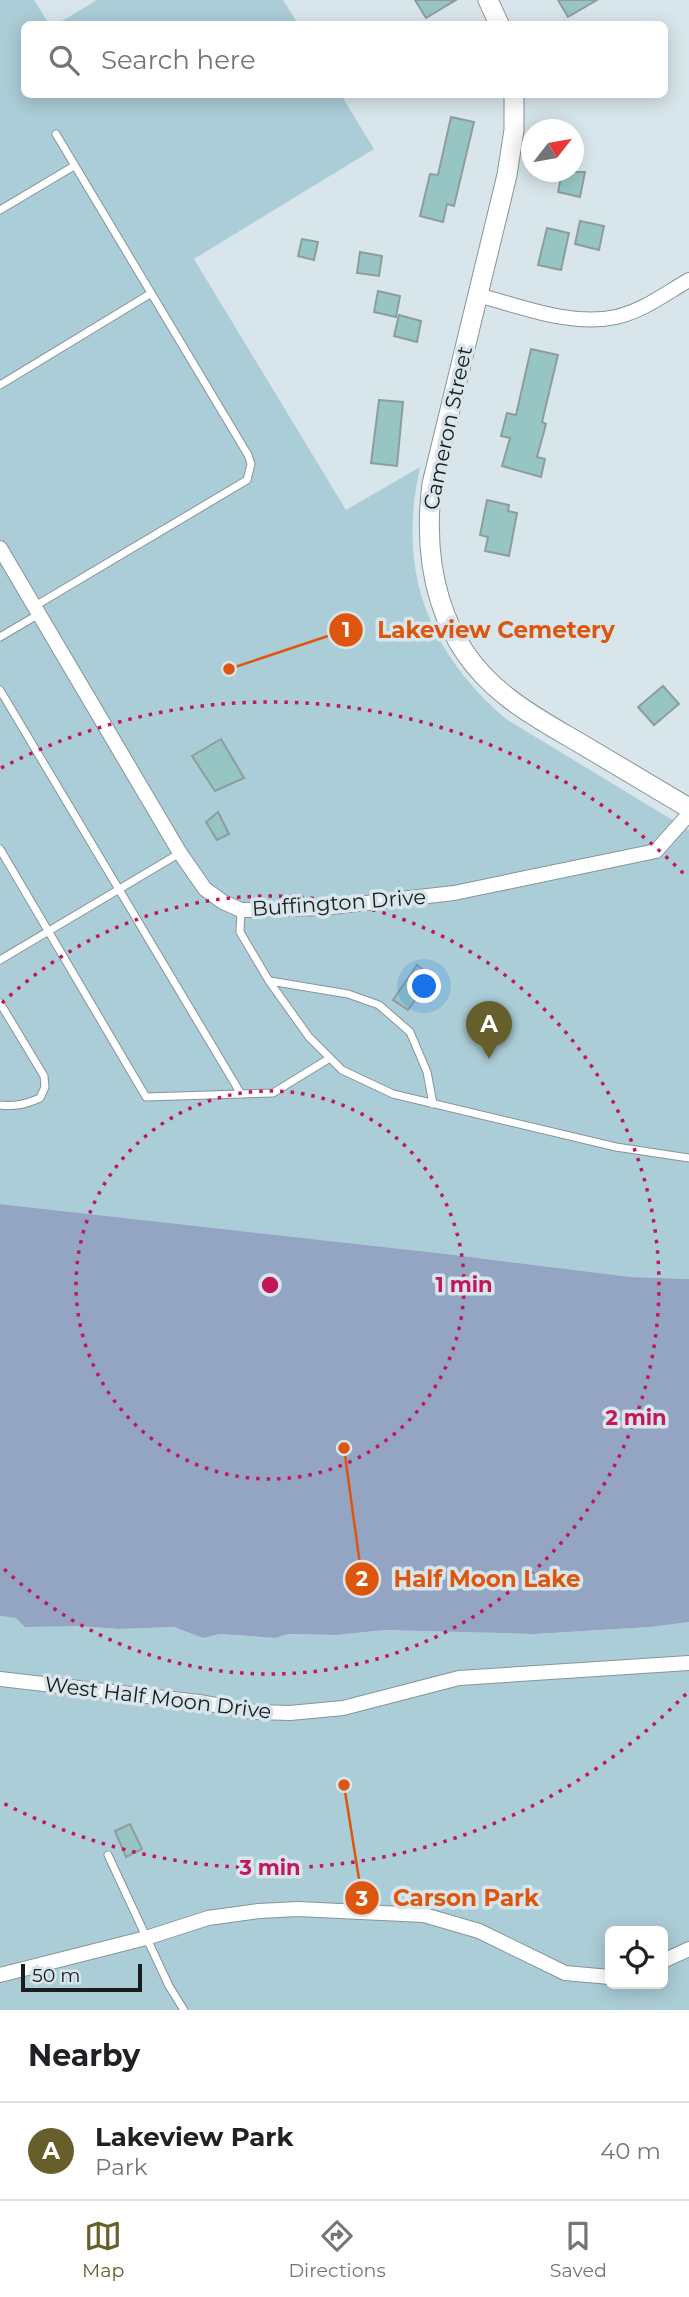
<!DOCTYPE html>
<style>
body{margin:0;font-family:Montserrat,sans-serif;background:#f6f6f6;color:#202124}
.controls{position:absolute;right:21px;bottom:21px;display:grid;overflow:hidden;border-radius:10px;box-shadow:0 4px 18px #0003}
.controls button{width:63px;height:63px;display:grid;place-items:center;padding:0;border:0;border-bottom:2px solid #e0e0e0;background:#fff;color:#202124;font:35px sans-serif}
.compass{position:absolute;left:521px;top:119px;width:63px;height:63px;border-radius:50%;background:#fff;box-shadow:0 4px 18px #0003;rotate:59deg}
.scale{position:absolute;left:21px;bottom:18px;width:121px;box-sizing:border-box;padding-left:7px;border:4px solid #181d1e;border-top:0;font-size:19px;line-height:24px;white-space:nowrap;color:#181d1e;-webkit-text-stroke:5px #d8e6eb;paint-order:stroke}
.you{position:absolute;left:425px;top:987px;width:24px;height:24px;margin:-18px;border:5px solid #fff;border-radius:50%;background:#1a73e8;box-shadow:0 0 0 10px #1a73e833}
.badge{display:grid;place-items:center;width:46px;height:46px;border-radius:50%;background:#675f2b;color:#fff;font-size:23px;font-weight:700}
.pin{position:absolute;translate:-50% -58px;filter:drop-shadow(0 2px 4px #0008)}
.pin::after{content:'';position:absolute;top:37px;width:24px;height:21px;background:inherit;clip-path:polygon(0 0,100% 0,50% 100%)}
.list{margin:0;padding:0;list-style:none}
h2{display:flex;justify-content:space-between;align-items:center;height:91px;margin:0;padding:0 28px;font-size:30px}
h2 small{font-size:23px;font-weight:400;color:#757577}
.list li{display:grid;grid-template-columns:46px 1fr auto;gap:21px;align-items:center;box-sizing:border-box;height:98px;padding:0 28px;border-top:2px solid #e0e0e0}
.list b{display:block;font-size:26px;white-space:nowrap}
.list p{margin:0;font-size:23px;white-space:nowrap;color:#757577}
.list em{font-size:23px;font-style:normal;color:#757577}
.icon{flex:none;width:38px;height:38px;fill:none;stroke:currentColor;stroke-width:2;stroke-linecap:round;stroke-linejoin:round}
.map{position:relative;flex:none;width:689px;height:2010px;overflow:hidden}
.search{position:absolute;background:#fff;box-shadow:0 4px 18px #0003;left:21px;right:21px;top:21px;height:77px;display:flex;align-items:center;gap:18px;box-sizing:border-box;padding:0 24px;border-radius:10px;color:#757577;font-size:26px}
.sheet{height:189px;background:#fff}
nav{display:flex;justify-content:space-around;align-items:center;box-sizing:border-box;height:98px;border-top:2px solid #e0e0e0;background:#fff;font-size:19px;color:#757577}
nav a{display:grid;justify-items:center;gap:4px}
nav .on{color:#675f2b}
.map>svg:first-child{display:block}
.green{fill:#abcdd7;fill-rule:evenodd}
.water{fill:#94a5c4}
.building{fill:#96c5c3;stroke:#8e9d9c;stroke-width:2}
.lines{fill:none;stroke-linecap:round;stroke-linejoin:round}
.lane-casing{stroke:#879498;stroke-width:9}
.street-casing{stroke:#879498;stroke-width:16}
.secondary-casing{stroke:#879498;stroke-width:21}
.lane{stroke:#fff;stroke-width:7}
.street{stroke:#fff;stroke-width:14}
.secondary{stroke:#fff;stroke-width:19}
.ring{fill:none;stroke:#c2185b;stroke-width:3.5;stroke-dasharray:3.5 7}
.labels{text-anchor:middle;stroke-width:7;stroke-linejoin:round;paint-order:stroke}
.street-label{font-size:21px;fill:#181d1e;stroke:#d8e6eb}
.centre{fill:#c2185b;stroke:#d8e6eb;stroke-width:3.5}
.ring-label{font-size:21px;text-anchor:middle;font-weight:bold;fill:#c2185b;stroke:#d8e6eb;stroke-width:7;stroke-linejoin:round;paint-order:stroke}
.leader{fill:none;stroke:#de560d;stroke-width:2.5}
.callout-dot{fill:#de560d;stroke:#d8e6eb;stroke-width:2.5}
.mark-label{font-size:21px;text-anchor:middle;font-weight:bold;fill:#fff}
.callout-label{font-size:23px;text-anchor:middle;font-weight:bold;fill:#de560d;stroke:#d8e6eb;stroke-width:7;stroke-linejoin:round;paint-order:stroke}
</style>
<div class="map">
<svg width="689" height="2010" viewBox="0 0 689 2010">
<rect width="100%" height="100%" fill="#d8e6eb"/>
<path class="green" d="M0 0H34L49 24H24V94L341 95 374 149 194 259 346 510 420 467C397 570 427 651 506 719L689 830V1279L631 1277 447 1254 0 1204Z
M97 0H283L298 24H57Z
M0 1616 77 1626 118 1629 174 1627 203 1638 220 1634 275 1638 288 1634 337 1635 384 1630 534 1634 651 1627 689 1622V2010H0ZM610 1931H663V1984H610Z"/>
<path class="water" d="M0 1204 447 1254 631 1277 689 1279V1622L651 1627 534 1634 384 1630 337 1635 288 1634 275 1638 220 1634 203 1638 174 1627 118 1629 77 1626 25 1627 16 1618 0 1616Z"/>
<path class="building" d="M415 0H456L426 18Z
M558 0H597L568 17Z
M451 117 474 122 454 206 447 204 443 222 420 216 430 174 438 175Z
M562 172H585L580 197 558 192Z
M580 221 604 226 599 250 575 244Z
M547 228 569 233 561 270 538 265Z
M302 239 318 242 314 260 298 256Z
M360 252 382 256 379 276 357 273Z
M378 291 400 296 396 317 374 312Z
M399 315 421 321 417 342 394 336Z
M531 349 558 355 542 422 546 424 537 457 545 459 541 477 502 466 510 438 501 436 507 413 516 415Z
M379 400 403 402 397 466 371 463Z
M487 500 509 505 508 511 517 513 509 556 485 551 488 537 480 535Z
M663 686 679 704 654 725 638 707Z
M221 739 244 778 215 791 192 756Z
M218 812 229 834 217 840 206 822Z
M417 965 432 976 408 1010 393 1000Z
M130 1824 142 1849 126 1857 115 1831Z"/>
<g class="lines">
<g class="lane-casing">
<path id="lane" d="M0 210 74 166
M0 385 150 294
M35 606 247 480 251 464 248 455 56 134
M0 637 39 614
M0 690 241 1094
M0 849 146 1097 273 1093 330 1058
M241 911 240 932 269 981 309 1037 342 1070 393 1094 616 1147 689 1158
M0 960 180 853
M270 981 348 994 379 1005 410 1032 427 1072 433 1104
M0 1003 44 1076 45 1087 40 1098C26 1104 15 1107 0 1105
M108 1855 169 1986 184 2010"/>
</g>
<g class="street-casing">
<path id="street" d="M477 295C521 306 571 327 616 317 643 311 666 293 689 280
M0 548 180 853 205 889 223 902 241 910 323 908 454 893 656 851 689 814
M0 1679 199 1702 255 1712 290 1713 343 1708 459 1678 689 1663
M663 1961 689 1949
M0 1975 146 1938 208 1918 259 1911 298 1909 424 1915 479 1931 565 1973 610 1977"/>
</g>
<g class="secondary-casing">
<path id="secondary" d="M488 0 499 24
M514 94V130L507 175 432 484C422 564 439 644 506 696 528 714 554 728 578 742 615 764 652 786 689 808"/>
</g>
<use href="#lane" class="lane"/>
<use href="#street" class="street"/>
<use href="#secondary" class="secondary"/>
</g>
<g class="ring">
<circle cx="270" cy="1285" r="194"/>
<path d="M2 1003A389 389 0 1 1 2 1567"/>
<path d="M686 1694A583 583 0 0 1 1 1802M1 768A583 583 0 0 1 686 876"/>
</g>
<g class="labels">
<g class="street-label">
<text transform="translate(448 428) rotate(-78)" y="7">Cameron Street</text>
<text transform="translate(339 903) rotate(-4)" y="7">Buffington Drive</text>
<text transform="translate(158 1698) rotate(7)" y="7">West Half Moon Drive</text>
</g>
</g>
<circle cx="270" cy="1285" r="10" class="centre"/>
<g class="ring-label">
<text x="464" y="1292">1 min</text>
<text x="636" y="1425">2 min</text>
<text x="270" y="1875">3 min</text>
</g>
<path class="leader" d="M229 669L346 630M344 1448L362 1579M344 1785L362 1898"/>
<g class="callout-dot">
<circle cx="229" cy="669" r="7"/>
<circle cx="344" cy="1448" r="7"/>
<circle cx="344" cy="1785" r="7"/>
<circle cx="346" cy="630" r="18"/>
<circle cx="362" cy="1579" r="18"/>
<circle cx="362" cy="1898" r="18"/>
</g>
<g class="mark-label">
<text x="346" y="637">1</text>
<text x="362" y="1586">2</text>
<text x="362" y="1906">3</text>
</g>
<g class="callout-label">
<text x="496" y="638">Lakeview Cemetery</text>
<text x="487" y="1587">Half Moon Lake</text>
<text x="466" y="1906">Carson Park</text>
</g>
</svg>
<div class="controls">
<button><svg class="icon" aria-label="locate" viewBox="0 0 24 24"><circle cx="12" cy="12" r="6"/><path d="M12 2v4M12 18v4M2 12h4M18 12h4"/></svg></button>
</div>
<svg class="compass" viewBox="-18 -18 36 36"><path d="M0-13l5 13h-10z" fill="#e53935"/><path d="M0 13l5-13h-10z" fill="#757577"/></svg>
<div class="scale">50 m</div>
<div class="you"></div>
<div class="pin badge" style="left:489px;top:1059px">A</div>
<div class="search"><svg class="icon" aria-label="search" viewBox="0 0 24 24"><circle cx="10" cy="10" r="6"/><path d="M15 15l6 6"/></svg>Search here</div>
</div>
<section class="sheet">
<h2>Nearby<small></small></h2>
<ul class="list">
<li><span class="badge">A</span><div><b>Lakeview Park</b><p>Park</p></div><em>40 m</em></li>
</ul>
</section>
<nav>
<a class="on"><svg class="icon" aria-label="map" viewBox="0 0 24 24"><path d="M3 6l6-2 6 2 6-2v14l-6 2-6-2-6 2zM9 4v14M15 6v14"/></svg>Map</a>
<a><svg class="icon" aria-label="directions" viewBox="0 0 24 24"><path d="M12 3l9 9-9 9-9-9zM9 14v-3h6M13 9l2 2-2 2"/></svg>Directions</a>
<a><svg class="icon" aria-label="saved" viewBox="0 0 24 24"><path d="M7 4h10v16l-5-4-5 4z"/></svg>Saved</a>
</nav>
